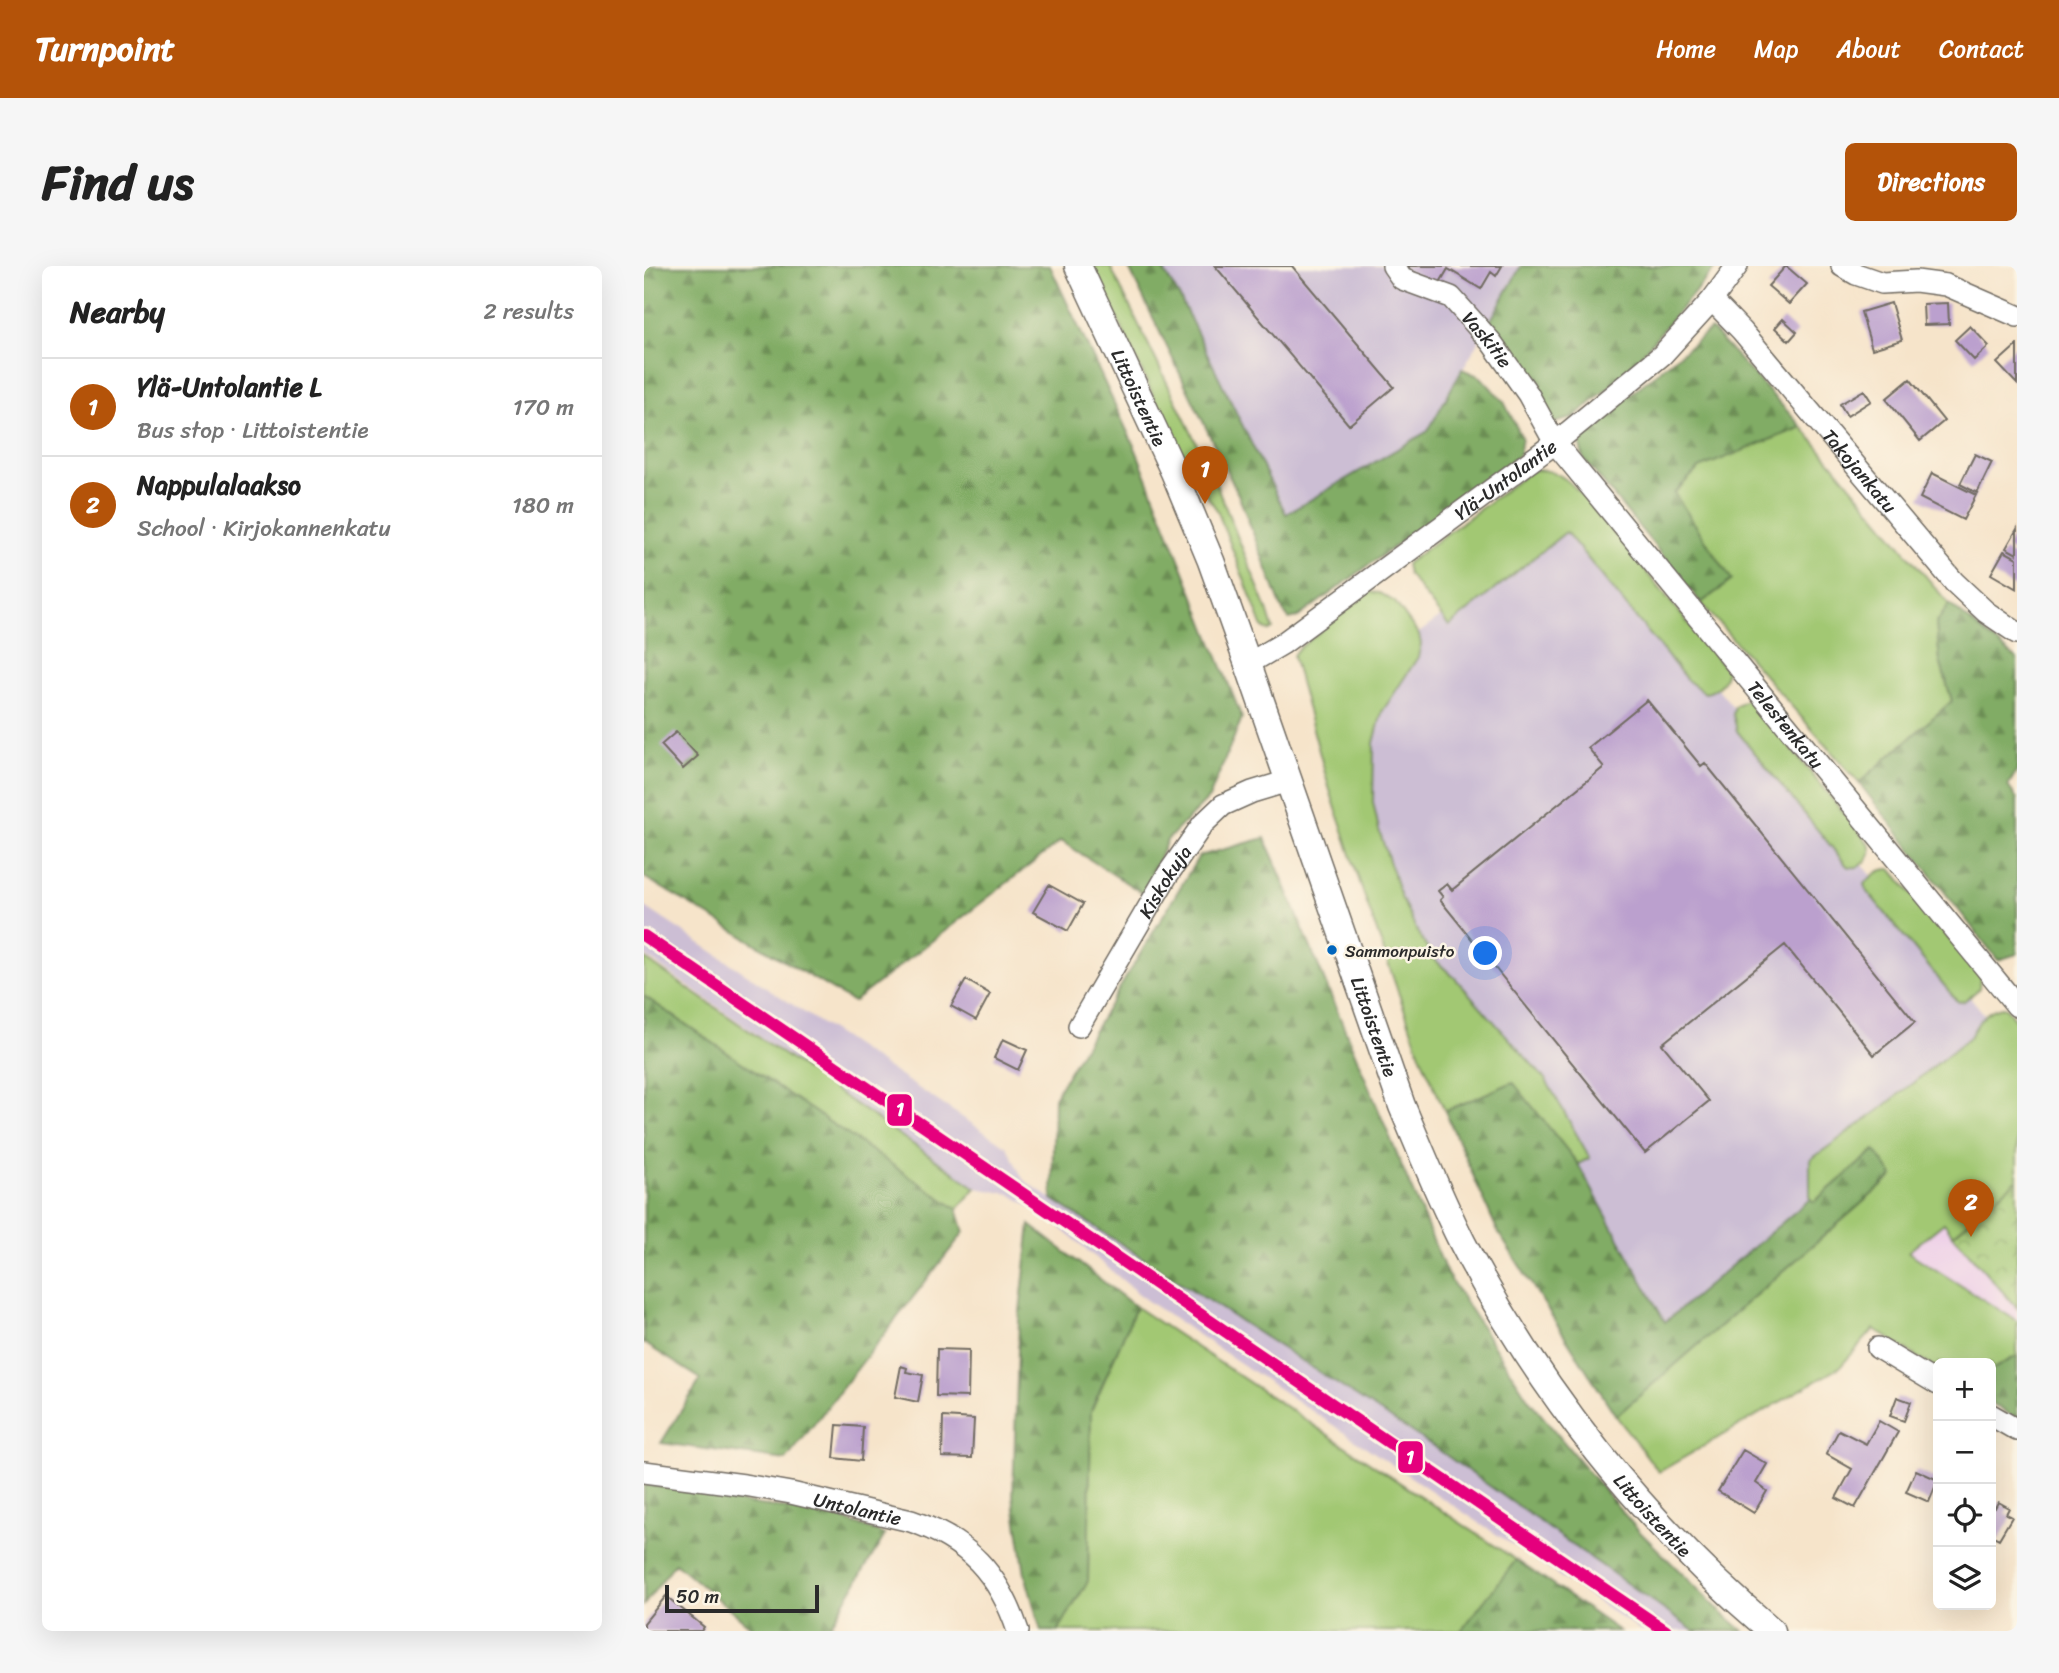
<!DOCTYPE html>
<meta charset="utf-8">
<style>
body{margin:0;font-family:Sriracha,sans-serif;background:#f6f6f6;color:#222}
.controls{position:absolute;right:21px;bottom:21px;display:grid;overflow:hidden;border-radius:10px;box-shadow:0 7px 28px #0002}
.controls button{width:63px;height:63px;display:grid;place-items:center;padding:0;border:0;border-bottom:2px solid #e0e0e0;background:#fff;color:#222;font:35px sans-serif}
.scale{position:absolute;left:21px;bottom:18px;width:154px;box-sizing:border-box;padding-left:7px;border:4px solid #2b2b2b;border-top:0;font-size:19px;line-height:24px;white-space:nowrap;color:#2b2b2b;-webkit-text-stroke:5px #fcf5e5;paint-order:stroke}
.you{position:absolute;left:842px;top:688px;width:24px;height:24px;margin:-18px;border:5px solid #fff;border-radius:50%;background:#1a73e8;box-shadow:0 0 0 10px #1a73e833}
.badge{display:grid;place-items:center;width:46px;height:46px;border-radius:50%;background:#b45309;color:#fff;font-size:23px;font-weight:700}
.pin{position:absolute;translate:-50% -58px;filter:drop-shadow(0 2px 4px #0008)}
.pin::after{content:'';position:absolute;top:37px;width:24px;height:21px;background:inherit;clip-path:polygon(0 0,100% 0,50% 100%)}
.list{margin:0;padding:0;list-style:none}
h2{display:flex;justify-content:space-between;align-items:center;height:91px;margin:0;padding:0 28px;font-size:30px}
h2 small{font-size:23px;font-weight:400;color:#767676}
.list li{display:grid;grid-template-columns:46px 1fr auto;gap:21px;align-items:center;box-sizing:border-box;height:98px;padding:0 28px;border-top:2px solid #e0e0e0}
.list b{display:block;font-size:26px;white-space:nowrap}
.list p{margin:0;font-size:23px;white-space:nowrap;color:#767676}
.list em{font-size:23px;font-style:normal;color:#767676}
.icon{flex:none;width:38px;height:38px;fill:none;stroke:currentColor;stroke-width:2;stroke-linecap:round;stroke-linejoin:round}
.map{position:relative;flex:none;width:1373px;height:1365px;overflow:hidden;border-radius:10px}
header{display:flex;align-items:center;gap:42px;box-sizing:border-box;height:98px;padding:0 35px;background:#b45309;color:#fff}
header strong{font-size:33px}
nav{display:flex;gap:38px;margin-inline-start:auto;font-size:24px}
.intro{display:flex;align-items:center;justify-content:space-between;box-sizing:border-box;height:168px;padding:0 42px}
h1{margin:0;font-size:49px}
.button{padding:18px 32px;border-radius:10px;background:#b45309;color:#fff;font-size:24px;font-weight:700}
main{display:flex;gap:42px;padding:0 42px}
aside{flex:1;background:#fff;border-radius:10px;box-shadow:0 7px 28px #0002}
.map>svg:first-child{display:block}
.built{fill:#eed0e8}
.industrial{fill:#ccbed4}
.grass{fill:#a2c873;stroke:#667a4f;stroke-width:2}
.forest{fill:url(#forest-firs);stroke:#566c48;stroke-width:2}
.park{fill:url(#park-crowns);stroke:#667a4f;stroke-width:2}
.building{fill:#bba0ce}
.lines{fill:none;stroke-linecap:round;stroke-linejoin:round}
.minor-casing{stroke:#726c63;stroke-width:24}
.tertiary-casing{stroke:#726c63;stroke-width:29}
.minor{stroke:#fff;stroke-width:21}
.tertiary{stroke:#fff;stroke-width:26}
.rail-1-casing{stroke:#fcf5e5;stroke-width:18}
.rail-1{stroke:#e5007d;stroke-width:12}
.bus-dot{fill:#0065bd;stroke:#fcf5e5;stroke-width:2.5}
.labels{text-anchor:middle;stroke-width:5;stroke-linejoin:round;paint-order:stroke}
.bus-label{font-size:17px;fill:#2b2b2b;stroke:#fcf5e5;text-anchor:start}
.street-label{font-size:19px;fill:#2b2b2b;stroke:#fcf5e5}
.line-badge{stroke:#fcf5e5;stroke-width:2.5}
.badge-label{font-size:19px;text-anchor:middle;font-weight:bold;fill:#fff}
</style>
<header>
<strong>Turnpoint</strong>
<nav><a>Home</a><a>Map</a><a>About</a><a>Contact</a></nav>
</header>
<div class="intro"><h1>Find us</h1><a class="button">Directions</a></div>
<main>
<aside>
<h2>Nearby<small>2 results</small></h2>
<ul class="list">
<li><span class="badge">1</span><div><b>Ylä-Untolantie L</b><p>Bus stop · Littoistentie</p></div><em>170 m</em></li>
<li><span class="badge">2</span><div><b>Nappulalaakso</b><p>School · Kirjokannenkatu</p></div><em>180 m</em></li>
</ul>
</aside>
<div class="map">
<svg width="1373" height="1365" viewBox="0 0 1373 1365">
<defs>
<pattern id="forest-firs" width="22" height="20" patternUnits="userSpaceOnUse" patternTransform="scale(1.75)"><rect width="22" height="20" fill="#81ac65"/><path d="M5 1l3.5 6h-7zM16 11l3.5 6h-7z" fill="#6a8c53"/></pattern>
<pattern id="park-crowns" width="20" height="18" patternUnits="userSpaceOnUse" patternTransform="scale(1.75)"><rect width="20" height="18" fill="#a2c873"/><path d="M2 6a3 3 0 1 1 6 0M12 15a3 3 0 1 1 6 0" fill="none" stroke="#84a35f"/></pattern>
</defs>
<rect width="100%" height="100%" fill="#fcf5e5"/>
<filter id="ink" filterUnits="userSpaceOnUse"><feTurbulence type="fractalNoise" baseFrequency=".0143" numOctaves="2"/><feDisplacementMap in="SourceGraphic" scale="14" xChannelSelector="R" yChannelSelector="G"/><feConvolveMatrix kernelMatrix="1 2 1 2 8 2 1 2 1" color-interpolation-filters="sRGB"/></filter>
<filter id="wash" filterUnits="userSpaceOnUse"><feTurbulence type="fractalNoise" baseFrequency=".00686" numOctaves="4" result="noise"/><feDisplacementMap in="SourceGraphic" scale="28" xChannelSelector="R" yChannelSelector="G"/><feGaussianBlur stdDeviation="1.57" result="paint"/><feColorMatrix in="noise" values="0 0 0 0 0 0 0 0 0 0 0 0 0 0 0 0 0 1.4 0 .05"/><feComposite in="paint" operator="in"/></filter>
<g filter="url(#wash)">
<rect width="100%" height="100%" fill="#f6e4ca"/>
<path class="built" d="M1373 898V1055L1264 986Z"/>
<path class="industrial" d="M517 0H877L784 165 642 248 536 32Z
M933 250 1358 770 1021 1056 934 898 780 706 711 517 749 386Z
M0 640 363 881 379 913 391 922 791 1181 1050 1365H997L502 1034 412 958 366 928 332 922 0 689Z"/>
<path class="grass" d="M449 0H466L570 213 623 343 629 363 625 365 619 362 573 244 541 198Z
M1158 161 1305 338 1292 358 1296 395 1308 435 1215 517 1057 337 1088 314 1030 227 1055 202Z
M892 204C916 203 927 218 943 234L1082 403C1083 415 1073 425 1061 427L1043 414 922 266 805 360 764 308 762 298 887 205Z
M724 326 735 327 751 336 775 369 777 378 774 391 738 446 730 477 729 536 735 564 757 631 771 661 789 692 811 712 902 814 946 892 934 898 869 817 801 845 777 791 719 626 684 518 649 390 652 385Z
M1103 433 1107 434 1225 578C1231 591 1216 606 1203 600L1093 465 1089 448 1091 440Z
M1247 603 1336 710 1335 723 1320 735 1315 736 1312 734 1223 625 1221 618C1227 610 1236 602 1247 603Z
M0 692 332 922 313 943 0 730Z
M1358 741 1362 742 1373 756V914L1309 969 1300 957 1264 986 1373 1055V1090L1347 1104V1097H1294V1104L1230 1063 1196 1101 1015 1206 972 1150 1249 910 1230 885 1170 936 1166 933V894L1234 845 1326 771C1333 757 1341 744 1358 741Z
M492 1041 872 1294 817 1365H414L444 1315 447 1145Z"/>
<path class="forest" d="M0 0H406L492 184 598 452 565 532 523 574 500 628 417 575 209 736 0 611Z
M484 0H517L536 32 642 248 784 165 818 103 837 111 860 136 878 172 875 189 654 351 645 353 639 345 594 228Z
M877 0H1073L982 107 929 152 909 157 844 59Z
M1067 63 1158 161 1055 202 1030 227 1088 314 1057 337 939 192 936 179 941 165Z
M1305 338 1373 393V504L1364 520 1373 533V688L1354 694 1215 517 1308 435 1296 395 1292 358Z
M621 572 803 1008 885 1134 937 1197 992 1262 1077 1346 1099 1365H1050L789 1180 408 933 410 831 555 590Z
M0 730 313 943 320 966 142 1194 17 1177 57 1113 0 1077Z
M869 816 934 898 1021 1056 1166 933 1170 936 1231 884 1249 910 972 1150 854 966 801 845Z
M386 959 492 1041 447 1145 444 1315 414 1365H397L381 1308 369 1230 375 1054Z
M1373 1090V1153L1347 1137V1104Z
M0 1219 31 1222 102 1237 188 1249 241 1269 183 1365H112L31 1297 0 1339Z
M872 1294 975 1365H817Z"/>
<path class="park" d="M1373 914V1042L1309 969Z"/>
<g id="blocks">
<path class="building" d="M571 0H648L750 121 705 159Z
M761 0H858L852 10 847 6 837 23 804 3 794 20Z
M1142 0 1163 18 1145 38 1124 20Z
M1247 37 1258 74 1228 83 1217 46Z
M1304 37 1305 58 1280 59 1279 38Z
M1139 53 1153 66 1145 75 1131 62Z
M1326 60 1345 80 1330 94 1311 74Z
M1373 79V118L1353 97Z
M1266 113 1300 155 1276 175 1242 133Z
M1220 124 1227 135 1203 150 1196 138Z
M1331 188 1348 196 1333 227 1316 218Z
M1288 207 1332 229 1319 254 1276 232Z
M1373 263V288L1362 282Z
M1360 285 1373 292V323L1347 308Z
M1003 434 1057 500 1061 497 1271 756 1230 789 1141 679 1018 778 1065 835 1001 887 796 634 799 631 794 625 803 618 808 624 960 501 944 482Z
M32 466 54 490 39 503 17 479Z
M405 619 439 638 424 665 389 646Z
M322 714 346 728 332 754 307 740Z
M359 773 383 784 374 804 350 792Z
M293 1083 325 1084 324 1131 292 1130Z
M257 1100 263 1102 262 1106 279 1109 274 1136 251 1131Z
M1253 1131 1267 1136 1260 1155 1246 1150Z
M299 1151 330 1153 328 1192 298 1191Z
M1235 1155 1254 1166 1211 1242 1192 1232 1208 1203 1182 1188 1195 1164 1222 1178Z
M193 1159 219 1161 217 1195 190 1192Z
M1099 1184 1123 1198 1112 1217 1123 1225 1110 1247 1074 1225Z
M1272 1204 1294 1214 1285 1236 1262 1226Z
M1354 1236 1365 1242 1362 1248 1368 1251 1355 1273 1347 1269V1240L1351 1242Z
M22 1330 60 1361 57 1365H0V1357Z"/>
</g>
</g>
<g filter="url(#ink)">
<use href="#blocks" fill-opacity="0" stroke="#726c63" stroke-width="2"/>
<g class="lines">
<g class="minor-casing">
<g id="minor">
<path id="s1" d="M749 0 758 13 807 31 848 77 884 128 911 177 1373 740"/>
<path d="M1198 0 1212 8 1238 17 1272 15 1302 19 1373 50"/>
<path id="s2" d="M1068 34 1098 65 1310 316 1342 346 1373 367"/>
<path id="s3" d="M604 398 638 378 911 177 1018 89 1068 34 1093 0"/>
<path id="s4" d="M435 760 524 608 559 558 579 539 608 526 644 515"/>
<path d="M1234 1082 1294 1118"/>
<path d="M1347 1149 1373 1164"/>
<path id="s5" d="M0 1206 100 1219 147 1227 267 1255C324 1274 355 1308 374 1365"/>
</g>
</g>
<g class="tertiary-casing">
<g id="tertiary">
<path id="s6" d="M434 0 530 206 567 295 604 398 758 840C777 886 796 932 818 976 895 1125 1001 1258 1128 1365"/>
</g>
</g>
<use href="#minor" class="minor"/>
<use href="#tertiary" class="tertiary"/>
<g class="rail-1-casing">
<path id="rail-1" d="M0 670 1022 1365"/>
</g>
<use href="#rail-1" class="rail-1"/>
</g>
</g>
<circle class="bus-dot" cx="688" cy="684" r="6"/>
<g class="labels">
<g class="bus-label">
<text x="701" y="691">Sammonpuisto</text>
</g>
<g class="street-label">
<text dy="7" stroke="none"><textPath href="#s1" startOffset="124">Vaskitie</textPath></text>
<text dy="7" stroke="none"><textPath href="#s6" startOffset="145">Littoistentie</textPath></text>
<text dy="7" stroke="none"><textPath href="#s2" startOffset="226">Takojankatu</textPath></text>
<text dy="7" stroke="none"><textPath href="#s3" startOffset="317">Ylä-Untolantie</textPath></text>
<text dy="7" stroke="none"><textPath href="#s1" startOffset="612">Telestenkatu</textPath></text>
<text dy="7" stroke="none"><textPath href="#s4" startOffset="168">Kiskokuja</textPath></text>
<text dy="7" stroke="none"><textPath href="#s6" startOffset="817">Littoistentie</textPath></text>
<text dy="7" stroke="none"><textPath href="#s5" startOffset="217">Untolantie</textPath></text>
<text dy="7" stroke="none"><textPath href="#s6" startOffset="1384">Littoistentie</textPath></text>
</g>
</g>
<g class="line-badge">
<rect x="242" y="827" width="27" height="34" rx="7" fill="#e5007d"/>
<rect x="753" y="1174" width="27" height="34" rx="7" fill="#e5007d"/>
</g>
<g class="badge-label">
<text x="256" y="850">1</text>
<text x="766" y="1198">1</text>
</g>
</svg>
<div class="controls">
<button>+</button>
<button>−</button>
<button><svg class="icon" aria-label="locate" viewBox="0 0 24 24"><circle cx="12" cy="12" r="6"/><path d="M12 2v4M12 18v4M2 12h4M18 12h4"/></svg></button>
<button><svg class="icon" aria-label="layers" viewBox="0 0 24 24"><path d="M12 4l9 5-9 5-9-5zM3 14l9 5 9-5"/></svg></button>
</div>
<div class="scale">50 m</div>
<div class="you"></div>
<div class="pin badge" style="left:561px;top:238px">1</div>
<div class="pin badge" style="left:1327px;top:971px">2</div>
</div>
</main>
